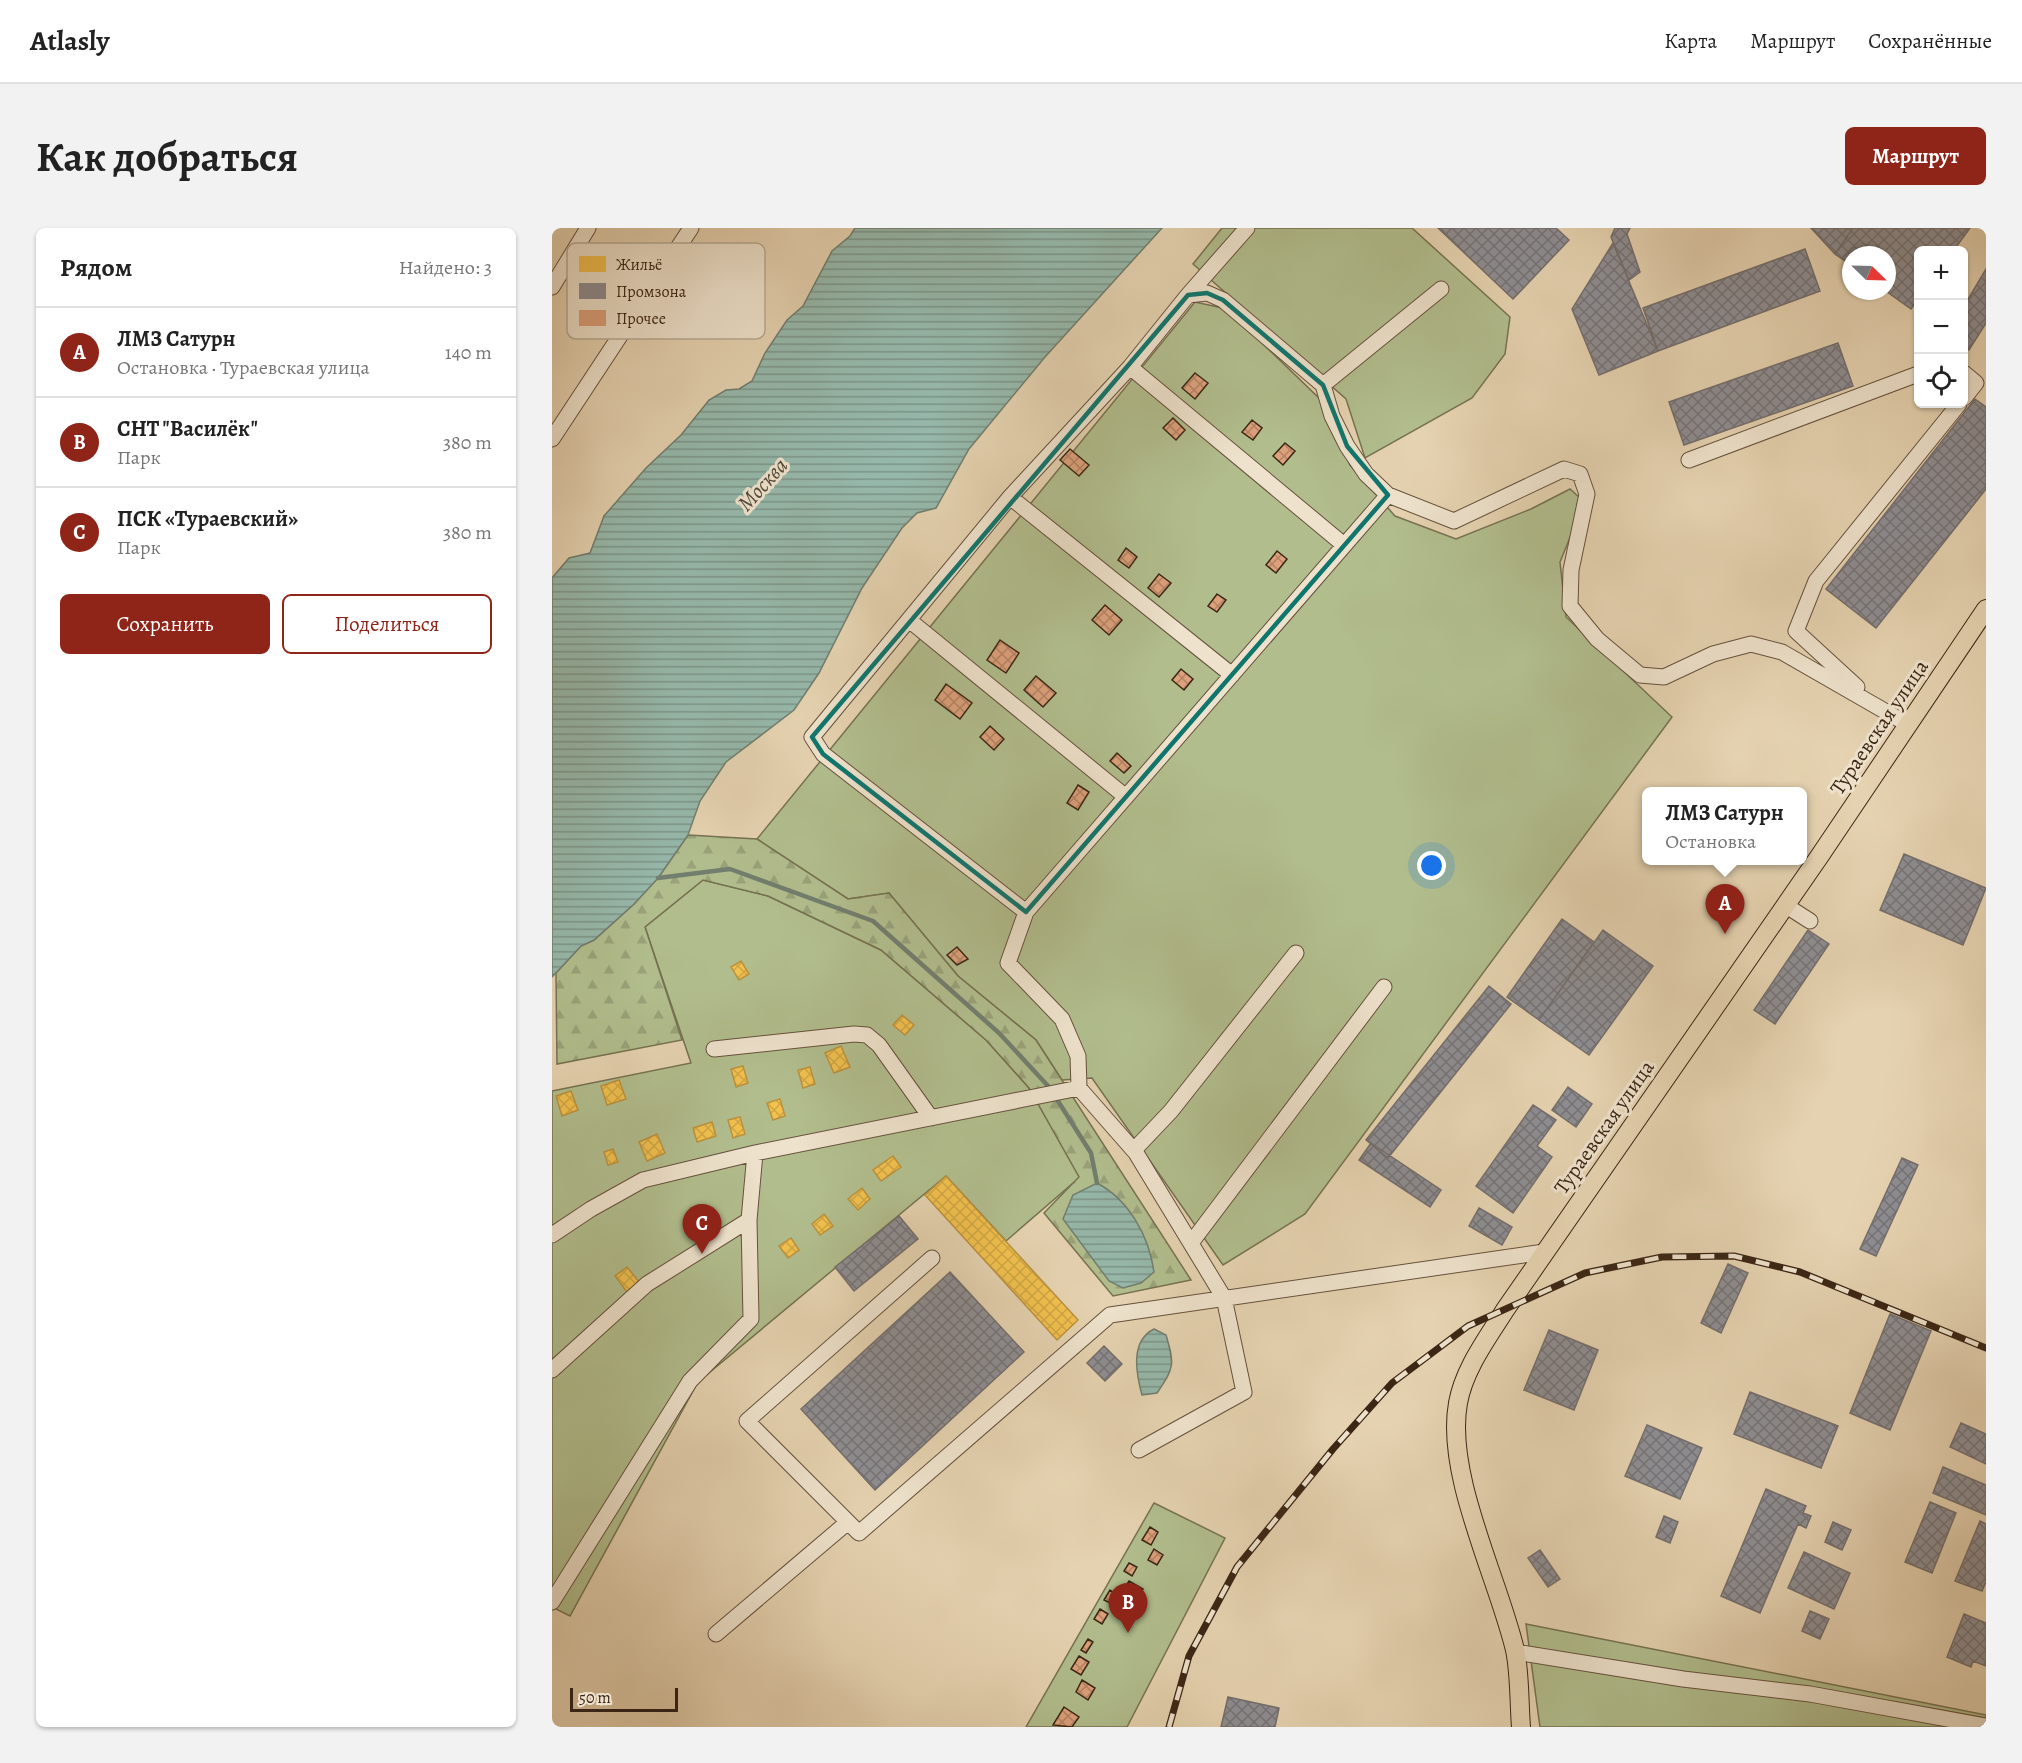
<!DOCTYPE html>
<html lang="ru">
<meta charset="utf-8">
<style>
body{margin:0;font-family:Alegreya,serif;background:#f2f2f2;color:#222}
.controls{position:absolute;right:18px;top:18px;display:grid;overflow:hidden;border-radius:9px;box-shadow:0 2px 4px #0004}
.controls button{width:54px;height:54px;display:grid;place-items:center;padding:0;border:0;border-bottom:2px solid #e0e0e0;background:#fff;color:#222;font:30px sans-serif}
.compass{position:absolute;left:1290px;top:18px;width:54px;height:54px;border-radius:50%;background:#fff;box-shadow:0 2px 4px #0004;rotate:113deg}
.scale{position:absolute;left:18px;bottom:15px;width:108px;box-sizing:border-box;padding-left:6px;border:3px solid #3b2615;border-top:0;font-size:16px;line-height:21px;white-space:nowrap;color:#3b2615;-webkit-text-stroke:4px #eee2cc;paint-order:stroke}
.you{position:absolute;left:880px;top:638px;width:21px;height:21px;margin:-15px;border:4px solid #fff;border-radius:50%;background:#1a73e8;box-shadow:0 0 0 9px #1a73e833}
.badge{display:grid;place-items:center;width:39px;height:39px;border-radius:50%;background:#8f2418;color:#fff;font-size:20px;font-weight:700}
.pin{position:absolute;translate:-50% -50px;filter:drop-shadow(0 2px 3px #0008)}
.pin::after{content:'';position:absolute;top:32px;width:21px;height:18px;background:inherit;clip-path:polygon(0 0,100% 0,50% 100%)}
.popup{position:absolute;left:1090px;top:559px;width:165px;height:78px;box-sizing:border-box;display:grid;place-content:center;border-radius:9px;background:#fff;filter:drop-shadow(0 2px 4px #0005);font-size:20px;white-space:nowrap;color:#767676}
.popup b{font-size:22px;color:#222}
.popup::after{content:'';position:absolute;left:50%;top:100%;margin-left:-12px;border:12px solid transparent;border-top-color:#fff}
.list{margin:0;padding:0;list-style:none}
h2{display:flex;justify-content:space-between;align-items:center;height:78px;margin:0;padding:0 24px;font-size:26px}
h2 small{font-size:20px;font-weight:400;color:#767676}
.list li{display:grid;grid-template-columns:39px 1fr auto;gap:18px;align-items:center;box-sizing:border-box;height:90px;padding:0 24px;border-top:2px solid #e0e0e0}
.list b{display:block;font-size:22px;white-space:nowrap}
.list p{margin:0;font-size:20px;white-space:nowrap;color:#767676}
.list em{font-size:20px;font-style:normal;color:#767676}
.actions{display:flex;gap:12px;padding:18px 24px}
.actions a{flex:1;padding:14px 0;border:2px solid #8f2418;border-radius:9px;text-align:center;font-size:21px;color:#8f2418}
.actions .main{background:#8f2418;color:#fff}
.icon{flex:none;width:33px;height:33px;fill:none;stroke:currentColor;stroke-width:2;stroke-linecap:round;stroke-linejoin:round}
.map{position:relative;flex:none;width:1434px;height:1499px;overflow:hidden;border-radius:9px}
header{display:flex;align-items:center;gap:36px;box-sizing:border-box;height:84px;padding:0 30px;background:#fff;border-bottom:2px solid #e0e0e0}
header strong{font-size:28px}
nav{display:flex;gap:33px;margin-inline-start:auto;font-size:21px}
.intro{display:flex;align-items:center;justify-content:space-between;box-sizing:border-box;height:144px;padding:0 36px}
h1{margin:0;font-size:42px}
.button{padding:15px 27px;border-radius:9px;background:#8f2418;color:#fff;font-size:21px;font-weight:700}
main{display:flex;gap:36px;padding:0 36px}
aside{flex:1;background:#fff;border-radius:9px;box-shadow:0 2px 4px #0004}
.map>svg:first-child{display:block}
.green{fill:#b1bd8d;stroke:#767251;stroke-width:1.5}
.forest{fill:url(#forest-firs);stroke:#767251;stroke-width:1.5}
.water{fill:url(#water-rules);stroke:#727e6e;stroke-width:1.5}
.homes{fill:url(#homes-cross-hatch);stroke:#bb923d;stroke-width:1.5}
.industry{fill:url(#industry-cross-hatch);stroke:#746e6c;stroke-width:1.5}
.lines{fill:none;stroke-linecap:round;stroke-linejoin:round}
.stream{stroke:#727e6e;stroke-width:4.5}
.building{fill:url(#building-cross-hatch);stroke:#3b2615;stroke-width:1.5}
.minor-casing{stroke:#66513c;stroke-width:17}
.major-casing{stroke:#3b2615;stroke-width:20}
.minor{stroke:#eee2cc;stroke-width:15}
.major{stroke:#e5d2b0;stroke-width:18}
.rail-casing{stroke:#3b2615;stroke-width:7}
.rail{stroke:#eee2cc;stroke-width:4.5;stroke-dasharray:14;stroke-linecap:butt}
.marked{fill:none;stroke:#0f766e;stroke-width:4.5;stroke-linejoin:round}
.labels{text-anchor:middle;stroke-width:6;stroke-linejoin:round;paint-order:stroke}
.street-label{font-size:21px;fill:#3b2615;stroke:#eee2cc}
.water-label{font-size:22px;font-style:italic;fill:#524a3a;stroke:#eee2cc}
.key{fill:#eee2cc;stroke:#b8aa95;stroke-width:1.5}
.key-label{font-size:16px;fill:#3b2615}
</style>
<header>
<strong>Atlasly</strong>
<nav><a>Карта</a><a>Маршрут</a><a>Сохранённые</a></nav>
</header>
<div class="intro"><h1>Как добраться</h1><a class="button">Маршрут</a></div>
<main>
<aside>
<h2>Рядом<small>Найдено: 3</small></h2>
<ul class="list">
<li><span class="badge">A</span><div><b>ЛМЗ Сатурн</b><p>Остановка · Тураевская улица</p></div><em>140 m</em></li>
<li><span class="badge">B</span><div><b>СНТ &quot;Василёк&quot;</b><p>Парк</p></div><em>380 m</em></li>
<li><span class="badge">C</span><div><b>ПСК «Тураевский»</b><p>Парк</p></div><em>380 m</em></li>
</ul>
<div class="actions"><a class="main">Сохранить</a><a>Поделиться</a></div>
</aside>
<div class="map">
<svg width="1434" height="1499" viewBox="0 0 1434 1499">
<defs>
<pattern id="forest-firs" width="22" height="20" patternUnits="userSpaceOnUse" patternTransform="scale(1.5)"><rect width="22" height="20" fill="#b1bd8d"/><path d="M5 1l3.5 6h-7zM16 11l3.5 6h-7z" fill="#99a279"/></pattern>
<pattern id="water-rules" width="6" height="5" patternUnits="userSpaceOnUse" patternTransform="scale(1.5)"><rect width="6" height="5" fill="#96b8aa"/><path d="M0 2.5h6" fill="none" stroke="#7c9589"/></pattern>
<pattern id="homes-cross-hatch" width="8" height="8" patternUnits="userSpaceOnUse" patternTransform="scale(1.5)"><rect width="8" height="8" fill="#f2c14e"/><path d="M0 0l8 8M0 8l8-8" fill="none" stroke="#d0a643"/></pattern>
<pattern id="industry-cross-hatch" width="8" height="8" patternUnits="userSpaceOnUse" patternTransform="scale(1.5)"><rect width="8" height="8" fill="#8d8d92"/><path d="M0 0l8 8M0 8l8-8" fill="none" stroke="#747376"/></pattern>
<pattern id="building-cross-hatch" width="8" height="8" patternUnits="userSpaceOnUse" patternTransform="scale(1.5)"><rect width="8" height="8" fill="#dda17c"/><path d="M0 0l8 8M0 8l8-8" fill="none" stroke="#b48364"/></pattern>
</defs>
<rect width="100%" height="100%" fill="#e5d2b0"/>
<filter id="stains"><feTurbulence type="fractalNoise" baseFrequency=".00333" numOctaves="4"/><feColorMatrix values="0 0 0 0 .2 0 0 0 0 .09 0 0 0 0 .02 0 0 0 .5 -.17"/></filter>
<radialGradient id="worn" r=".72"><stop offset=".6" stop-color="#630" stop-opacity="0"/><stop offset="1" stop-color="#630" stop-opacity=".3"/></radialGradient>
<path class="green" d="M670 0H860L958 89 953 126 920 170 813 230 794 171 641 36Z
M643 74 675 81 771 174 798 237 843 288 904 311 979 281 1018 261 1028 270 1019 307 1008 334 1014 389 1120 489 753 986 671 1037 540 850 510 852 484 812 406 748 337 665 296 671 205 611Z
M151 652 216 668 329 722 434 812 477 860 528 949 454 1013 394 948 146 1154 18 1388 0 1379V863L139 835 93 699Z
M602 1275 673 1310 575 1499H474Z
M974 1396 1434 1487V1499H988Z"/>
<path class="forest" d="M136 607 205 611 296 671 337 665 406 748 484 812 639 1052 561 1068 492 985 527 949 477 860 434 812 329 722 216 668 151 652 93 699 130 812 5 836 4 745 29 718 42 712 82 676 106 650Z"/>
<path class="water" d="M303 0H610L493 129 417 221 384 280 365 285 350 300 310 360 267 445 242 482 174 534 148 573 136 607 106 650 82 676 42 712 29 718 0 749V350L17 330 38 325 52 288 94 240 129 207 157 172 174 162 187 161 200 153 213 125 235 92 251 78 280 23 298 8Z
M545 955C577 972 597 1008 602 1044L589 1055 571 1060 557 1053 511 991 521 967Z
M602 1101 614 1107C623 1137 622 1140 605 1165L590 1167C584 1145 578 1113 602 1101Z"/>
<path class="homes" d="M189 733 197 746 187 752 179 739Z
M350 787 362 797 353 807 341 797Z
M289 818 298 839 282 845 273 825Z
M191 838 196 855 184 859 179 841Z
M258 839 263 856 251 860 246 842Z
M67 852 74 871 55 877 49 858Z
M19 863 26 882 10 888 4 868Z
M228 871 233 888 221 892 215 875Z
M188 889 193 906 181 910 176 892Z
M160 894 164 908 145 914 141 900Z
M105 906 113 925 95 933 87 914Z
M61 921 66 934 56 937 52 924Z
M341 928 349 939 329 953 321 942Z
M394 948 526 1092 505 1112 373 967Z
M310 960 318 971 306 982 296 971Z
M272 986 281 998 268 1007 260 996Z
M239 1010 247 1022 236 1030 227 1018Z
M75 1039 87 1054 75 1064 63 1048Z"/>
<path class="industry" d="M886 0H1004L1017 12 961 71Z
M1063 0H1078L1075 6 1088 44 1077 52 1059 9Z
M1259 0H1301L1283 26Z
M1301 0H1418L1402 22H1366V71L1359 81 1334 63 1335 27H1299V37L1283 26Z
M1061 15 1106 123 1047 147 1020 81Z
M1253 21 1268 63 1106 123 1091 80Z
M1434 41V95L1417 122 1412 119V78Z
M1286 115 1301 158 1132 217 1117 174Z
M1423 171 1434 179V261L1324 400 1274 361Z
M1352 626 1434 660 1411 717 1328 682Z
M1010 691 1042 714 987 792 955 769Z
M1051 702 1101 738 1037 827 987 792Z
M1256 702 1277 716 1223 796 1202 782Z
M937 758 959 776 836 930 814 912Z
M1016 859 1040 876 1024 899 1000 882Z
M981 877 1004 892 985 918 1000 929 961 985 924 958Z
M819 915 889 962 878 979 807 932Z
M1350 930 1366 937 1324 1028 1308 1021Z
M927 980 960 999 950 1017 917 998Z
M347 988 366 1011 302 1063 283 1039Z
M1176 1036 1196 1045 1169 1105 1149 1095Z
M398 1044 472 1124 323 1262 249 1181Z
M1338 1086 1379 1103 1338 1202 1298 1185Z
M997 1102 1046 1122 1022 1182 972 1162Z
M552 1118 570 1136 553 1153 535 1135Z
M1198 1164 1286 1198 1269 1240 1182 1206Z
M1409 1195 1434 1206V1236L1398 1219Z
M1095 1197 1150 1220 1128 1271 1073 1248Z
M1391 1239 1434 1257V1287L1381 1265Z
M1214 1261 1254 1278 1251 1285 1259 1288 1254 1300 1246 1296 1208 1385 1169 1368Z
M1378 1274 1404 1285 1380 1345 1353 1334Z
M1112 1288 1126 1294 1118 1315 1104 1309Z
M1428 1293 1434 1296V1354L1430 1363 1403 1353Z
M1281 1294 1299 1302 1290 1322 1273 1314Z
M988 1322 1008 1351 996 1359 976 1330Z
M1252 1324 1298 1345 1282 1381 1236 1360Z
M1258 1383 1277 1391 1268 1411 1250 1403Z
M1412 1386 1434 1395V1438L1421 1433 1419 1439 1395 1429Z
M676 1469 727 1480 723 1499H669Z"/>
<g class="lines">
<path class="stream" d="M106 650 178 641 321 693 447 805 497 859 539 925 545 955"/>
</g>
<path class="building" d="M643 145 656 155 643 171 630 160Z
M621 190 633 202 624 212 611 200Z
M700 192 710 200 701 212 690 204Z
M733 215 743 223 731 237 721 228Z
M518 221 537 237 527 248 508 232Z
M574 320 585 329 577 340 566 332Z
M725 323 735 331 724 345 714 337Z
M607 346 619 355 607 369 596 360Z
M665 366 674 372 665 384 656 378Z
M553 377 570 392 557 407 540 392Z
M448 412 467 425 454 445 435 432Z
M629 441 641 451 632 462 620 452Z
M484 448 504 465 491 479 472 462Z
M394 456 420 475 408 491 383 472Z
M438 498 452 511 442 522 428 509Z
M565 525 579 538 572 545 558 533Z
M526 557 537 564 526 582 515 575Z
M405 719 416 731 405 737 395 727Z
M598 1299 606 1304 599 1317 590 1312Z
M602 1321 611 1327 605 1337 596 1332Z
M577 1335 585 1339 580 1348 572 1343Z
M577 1353 591 1361 583 1374 569 1365Z
M558 1362 565 1367 560 1376 552 1372Z
M548 1381 556 1386 550 1396 542 1391Z
M536 1411 541 1414 534 1425 529 1422Z
M527 1428 537 1434 529 1447 519 1441Z
M530 1452 543 1460 536 1472 524 1464Z
M512 1479 527 1489 520 1499 501 1497Z"/>
<g class="lines">
<g class="minor-casing">
<path id="minor" d="M0 59 36 0
M636 67 695 0
M578 139 792 317
M1412 145 1424 155 1412 170
M771 157 889 61
M0 211 139 0
M1137 232 1366 146
M836 267 474 684 271 526 260 509 458 269 578 139 636 67 655 65 671 72 771 157 780 188 795 218 814 246 836 267 902 293 1012 241 1028 246 1035 266 1019 342 1018 378 1045 411 1088 447 1112 449 1161 426 1199 416 1230 424 1357 497
M458 269 680 447
M357 392 574 569
M1305 459 1244 403 1264 353 1407 176
M1233 677 1258 693
M474 684 456 735 510 791 526 828 527 860 584 925 672 1070 692 1164 587 1222
M162 821 302 806 315 807 327 817 379 890
M582 922 619 883 744 725
M0 1007 39 981 91 952 203 925 527 860
M639 1015 832 759
M380 1030 195 1193 307 1305 558 1087 992 1024
M0 1142 95 1056 197 992
M0 1374 138 1153 199 1091 197 992 203 925
M164 1406 296 1294
M963 1424 1131 1451 1258 1466 1434 1498"/>
</g>
<g class="major-casing">
<path id="major" d="M969 1499C967 1474 968 1446 963 1422 946 1350 893 1247 906 1175 912 1141 935 1111 953 1082L1267 629 1434 381"/>
</g>
<use href="#minor" class="minor"/>
<use href="#major" class="major"/>
<g class="rail-casing">
<path id="rail" d="M617 1499 637 1428 685 1339 781 1221 840 1155 916 1098 1033 1045 1110 1029 1182 1028 1248 1044 1434 1120"/>
</g>
<use href="#rail" class="rail"/>
</g>
<path class="marked" d="M655 65 671 72 771 157 795 218 836 267 474 684 271 526 260 509 636 67Z"/>
<g class="labels">
<g class="street-label">
<text transform="translate(1327 499) rotate(-56)" y="7">Тураевская улица</text>
<text transform="translate(1052 899) rotate(-55)" y="7">Тураевская улица</text>
</g>
<g class="water-label">
<text transform="translate(210 256) rotate(-48)" y="8">Москва</text>
</g>
</g>
<rect x="15" y="15" width="198" height="96" rx="9" class="key"/>
<rect x="27" y="28" width="27" height="16" fill="#f2c14e"/>
<rect x="27" y="55" width="27" height="16" fill="#8d8d92"/>
<rect x="27" y="82" width="27" height="16" fill="#dda17c"/>
<g class="key-label">
<text x="64" y="42">Жильё</text>
<text x="64" y="69">Промзона</text>
<text x="64" y="96">Прочее</text>
</g>
<rect width="100%" height="100%" filter="url(#stains)"/>
<rect width="100%" height="100%" fill="url(#worn)"/>
</svg>
<div class="controls">
<button>+</button>
<button>−</button>
<button><svg class="icon" aria-label="locate" viewBox="0 0 24 24"><circle cx="12" cy="12" r="6"/><path d="M12 2v4M12 18v4M2 12h4M18 12h4"/></svg></button>
</div>
<svg class="compass" viewBox="-18 -18 36 36"><path d="M0-13l5 13h-10z" fill="#e53935"/><path d="M0 13l5-13h-10z" fill="#767676"/></svg>
<div class="scale">50 m</div>
<div class="you"></div>
<div class="pin badge" style="left:1173px;top:706px">A</div>
<div class="popup"><b>ЛМЗ Сатурн</b>Остановка</div>
<div class="pin badge" style="left:576px;top:1405px">B</div>
<div class="pin badge" style="left:150px;top:1026px">C</div>
</div>
</main>
